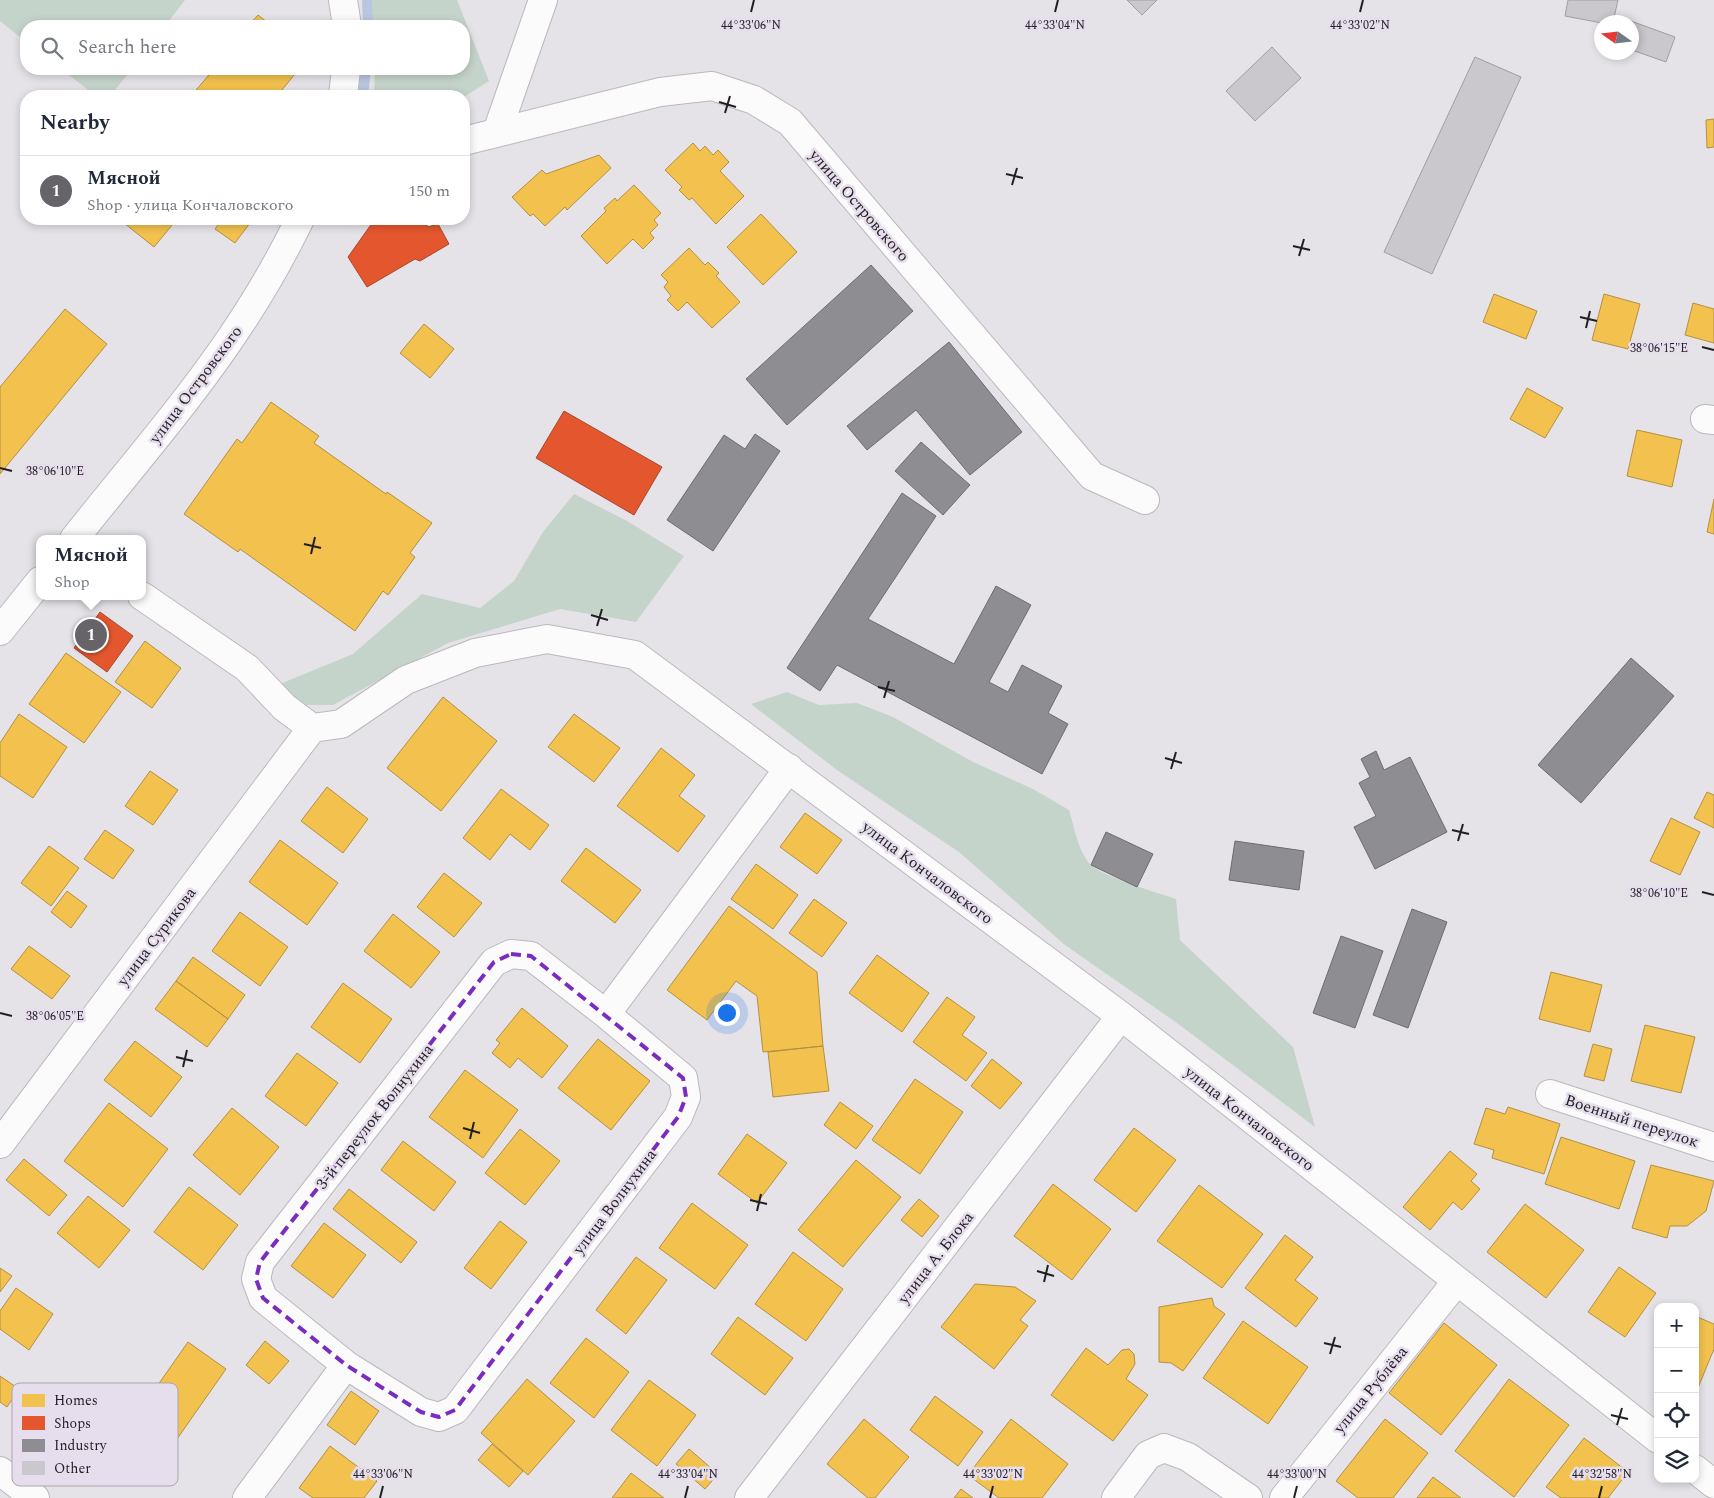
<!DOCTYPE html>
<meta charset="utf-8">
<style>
body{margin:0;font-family:Spectral,serif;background:#f6f6f7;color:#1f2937}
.controls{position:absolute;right:15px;bottom:15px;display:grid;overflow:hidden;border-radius:10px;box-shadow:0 2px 8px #0003}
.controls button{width:45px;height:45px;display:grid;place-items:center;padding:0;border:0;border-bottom:1px solid #e0e1e3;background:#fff;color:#1f2937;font:25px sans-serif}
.compass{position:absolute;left:1594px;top:15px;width:45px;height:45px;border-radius:50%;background:#fff;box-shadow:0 2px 8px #0003;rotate:284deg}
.you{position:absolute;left:726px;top:1012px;width:18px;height:18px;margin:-12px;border:4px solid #fff;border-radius:50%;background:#1a73e8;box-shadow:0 0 0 8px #1a73e833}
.badge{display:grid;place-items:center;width:32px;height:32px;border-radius:50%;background:#666369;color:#fff;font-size:16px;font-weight:700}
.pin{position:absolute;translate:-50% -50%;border:2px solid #fff;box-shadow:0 1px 5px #0006}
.popup{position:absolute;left:36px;top:535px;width:110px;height:65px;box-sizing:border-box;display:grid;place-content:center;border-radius:10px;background:#fff;filter:drop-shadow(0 1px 4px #0005);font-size:16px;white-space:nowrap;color:#747a83}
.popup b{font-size:19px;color:#1f2937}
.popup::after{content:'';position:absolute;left:50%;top:100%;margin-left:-10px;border:10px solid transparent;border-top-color:#fff}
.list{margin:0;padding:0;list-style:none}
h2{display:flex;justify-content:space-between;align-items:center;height:65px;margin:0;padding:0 20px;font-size:21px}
h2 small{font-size:16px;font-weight:400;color:#747a83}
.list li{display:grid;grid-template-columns:32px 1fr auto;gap:15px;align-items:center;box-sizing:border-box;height:70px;padding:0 20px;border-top:1px solid #e0e1e3}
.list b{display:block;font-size:19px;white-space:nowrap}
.list p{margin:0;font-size:16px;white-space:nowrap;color:#747a83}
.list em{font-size:16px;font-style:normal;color:#747a83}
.icon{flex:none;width:28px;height:28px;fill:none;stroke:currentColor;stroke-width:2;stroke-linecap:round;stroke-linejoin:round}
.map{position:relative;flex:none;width:1714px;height:1498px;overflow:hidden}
.search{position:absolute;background:#fff;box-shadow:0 2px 8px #0003;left:20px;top:20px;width:450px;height:55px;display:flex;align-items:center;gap:12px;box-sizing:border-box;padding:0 18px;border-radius:20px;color:#747a83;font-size:19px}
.panel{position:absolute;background:#fff;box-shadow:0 2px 8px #0003;left:20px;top:90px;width:450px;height:135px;border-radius:20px}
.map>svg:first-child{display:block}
.green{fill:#c5d4ca}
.homes{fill:#f2c14e;stroke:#b49041}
.shops{fill:#e4572e;stroke:#aa462b}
.industry{fill:#8d8d92;stroke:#6d6c71}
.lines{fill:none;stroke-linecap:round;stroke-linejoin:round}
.stream{stroke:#b9c6e0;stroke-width:10}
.building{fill:#cbc8cd;stroke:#a19ea3}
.street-casing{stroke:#bbb8be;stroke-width:30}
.secondary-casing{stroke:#bbb8be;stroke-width:30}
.street{stroke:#fbfbfc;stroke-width:28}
.secondary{stroke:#fbfbfc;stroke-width:28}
.marked{fill:none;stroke:#7b2cbf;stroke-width:4;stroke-dasharray:10 6;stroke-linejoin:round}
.ticks{fill:none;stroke:#221f24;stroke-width:2}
.labels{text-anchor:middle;stroke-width:5;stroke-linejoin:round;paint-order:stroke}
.street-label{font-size:16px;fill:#221f24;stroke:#e6deec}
.key{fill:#e6deec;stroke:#aba5b0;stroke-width:1}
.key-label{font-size:14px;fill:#221f24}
.ticks-label{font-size:12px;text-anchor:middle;fill:#221f24;stroke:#e6deec;stroke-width:5;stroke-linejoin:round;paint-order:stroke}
</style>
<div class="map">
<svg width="1714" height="1498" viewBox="0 0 1714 1498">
<rect width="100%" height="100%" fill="#e5e2e8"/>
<path class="green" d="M0 0H185L165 26H26V42L0 21Z
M365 0H457L489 81 464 97 374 96 375 69H464V26H371Z
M61 69H132L110 96H96Z
M574 494 627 521 684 556 636 622 560 609 448 643 333 705H298L280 684 353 654 422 594 480 608 514 581 543 532Z
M787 692 819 705 857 703 893 717 973 762 1033 789 1069 810C1074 826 1078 851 1090 864 1101 876 1158 893 1176 899L1180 940 1293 1047 1315 1127 1177 1023 1065 945 959 852 837 770 751 704Z"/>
<path class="homes" d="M258 15 272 26H248Z
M214 69H299L277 96H191Z
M1714 119V147L1707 148 1706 120Z
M693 143 700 151 705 146 713 155 718 150 729 162 720 171 744 196 716 224 692 198 689 200 679 190 682 187 665 170Z
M599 155 611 168 567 210 565 207 545 226 533 214 530 216 512 197 542 170 546 174Z
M634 185 661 213 654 220 658 225 650 233 654 238 643 249 633 239 607 264 581 236 606 211 604 208 615 198 617 201Z
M761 214 797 252 763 285 727 247Z
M119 219H177L154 247Z
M222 219H253L235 243 215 229Z
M689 248 705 265 708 262 719 273 716 276 740 302 712 328 687 302 678 311 667 300 671 296 664 287 668 282 661 275Z
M1494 294 1537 311 1526 339 1483 322Z
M1604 294 1640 304 1628 349 1592 340Z
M1693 303 1714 309V343L1685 335Z
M65 309 107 344 0 474V387Z
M424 324 454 349 430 378 400 353Z
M1527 388 1563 408 1545 438 1510 419Z
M271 402 319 436 314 443 386 494 387 492 432 523 410 553 415 557 388 595 383 591 355 631 240 549 238 552 184 514 237 439 242 443Z
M1637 430 1682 440 1672 487 1627 476Z
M1714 499V534L1707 532Z
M145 641 181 668 152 708 115 682Z
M66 653 121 692 84 743 29 704Z
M443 697 497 741 441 811 387 768Z
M19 714 67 747 33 798 0 776V743Z
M574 714 620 748 594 782 548 747Z
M661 748 695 775 679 796 705 816 678 852 617 806Z
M150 771 178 790 153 825 125 806Z
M327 787 368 819 343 853 301 821Z
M501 789 549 825 530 850 510 834 490 860 463 838Z
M1707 792 1714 795V828L1694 818Z
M805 813 842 840 817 874 780 847Z
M1671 818 1700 832 1680 875 1650 861Z
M105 830 134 850 113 879 84 859Z
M280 840 338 883 307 925 249 882Z
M49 846 79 868 51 906 21 883Z
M586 848 641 890 615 923 561 881Z
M756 864 798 895 773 929 731 899Z
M444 873 482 903 454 937 417 907Z
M67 891 87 906 71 928 51 912Z
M814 899 847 923 822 957 789 933Z
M729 906 817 972 823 1046 763 1052 757 996 736 981 707 1020 667 990Z
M240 912 288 947 260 986 212 951Z
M393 914 440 952 411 988 364 951Z
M29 946 70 976 52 999 11 969Z
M877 955 929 993 902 1032 849 993Z
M193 957 245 995 228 1019 176 981Z
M1551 972 1602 985 1590 1032 1539 1019Z
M176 981 228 1019 207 1047 155 1009Z
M343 983 392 1019 360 1063 311 1027Z
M947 997 975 1017 962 1035 987 1053 966 1081 913 1042Z
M522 1008 568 1046 542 1078 518 1058 510 1068 492 1053 500 1043 496 1040Z
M1645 1025 1695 1037 1681 1093 1631 1081Z
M598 1039 650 1081 611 1130 558 1088Z
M135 1041 182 1077 151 1117 104 1080Z
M1593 1044 1612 1049 1604 1081 1584 1076Z
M823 1046 829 1091 773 1097 768 1052Z
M297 1053 338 1083 306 1126 265 1096Z
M992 1059 1022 1083 1000 1109 971 1086Z
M465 1070 518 1110 483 1158 429 1117Z
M915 1079 963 1112 920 1174 872 1140Z
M840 1102 873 1126 856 1149 824 1125Z
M109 1103 168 1149 123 1207 64 1161Z
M1508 1107 1560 1124 1544 1174 1492 1158 1494 1150 1474 1144 1486 1108 1505 1114Z
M232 1108 279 1147 240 1195 193 1155Z
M1134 1128 1176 1160 1136 1212 1094 1180Z
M520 1129 560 1161 525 1205 485 1173Z
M747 1134 787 1163 757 1203 718 1174Z
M1561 1137 1635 1161 1619 1209 1545 1184Z
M403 1141 456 1182 434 1211 381 1170Z
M1450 1151 1477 1174 1471 1181 1480 1189 1462 1210 1453 1202 1430 1230 1403 1207Z
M24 1159 67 1195 49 1216 6 1180Z
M856 1160 901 1197 843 1267 798 1230Z
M1651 1165 1714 1181 1706 1211 1687 1226H1670L1667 1238 1632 1228Z
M1053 1184 1111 1229 1072 1280 1014 1236Z
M1199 1185 1263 1234 1222 1288 1157 1241Z
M189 1187 238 1225 203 1270 154 1232Z
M349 1189 417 1242 401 1263 333 1209Z
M88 1196 130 1230 99 1268 57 1233Z
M919 1199 939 1216 922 1237 901 1220Z
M692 1203 748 1245 715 1289 659 1248Z
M1525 1204 1584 1250 1546 1298 1487 1252Z
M500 1221 527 1242 491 1289 464 1268Z
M324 1223 366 1255 333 1298 291 1266Z
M1285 1235 1313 1257 1295 1280 1318 1298 1296 1327 1245 1288Z
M793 1252 843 1289 806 1341 755 1304Z
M636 1257 667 1280 626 1334 596 1310Z
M1619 1267 1656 1293 1625 1337 1588 1312Z
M0 1268 12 1276 0 1292Z
M975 1284 1015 1287 1036 1301 1020 1320 1028 1326 994 1369 941 1327Z
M16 1288 53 1314 29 1350 0 1329V1311Z
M1212 1298 1214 1306 1225 1314 1183 1371 1171 1363 1159 1362V1307Z
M1695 1316 1714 1324V1349L1695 1395Z
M738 1317 793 1358 765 1395 711 1354Z
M1243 1321 1308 1367 1268 1424 1203 1378Z
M1444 1323 1497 1365 1441 1435 1389 1393Z
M586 1338 629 1372 594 1418 550 1383Z
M265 1341 289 1361 269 1384 246 1365Z
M188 1342 226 1369 163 1459 125 1432Z
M1086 1348 1108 1365 1122 1350 1129 1349 1134 1354 1135 1364 1126 1379 1148 1395 1113 1441 1051 1395Z
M0 1376 19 1389 7 1407 0 1402Z
M527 1379 575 1421 528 1475 481 1433Z
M1509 1379 1569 1425 1514 1497 1455 1451Z
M649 1380 696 1415 657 1466 611 1430Z
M351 1391 379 1411 355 1445 327 1425Z
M935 1396 983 1432 958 1466 910 1430Z
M864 1419 909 1457 875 1498H868L827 1464Z
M1011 1419 1068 1464 1042 1498H999L968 1475Z
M1385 1419 1428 1453 1393 1498H1358L1336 1481Z
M1584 1438 1628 1472 1608 1498H1561L1546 1487Z
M492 1444 523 1471 509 1487 478 1460Z
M330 1446 377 1481 364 1498H313L299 1488Z
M689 1449 718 1474 705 1489 676 1464Z
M631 1473 664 1498H612Z
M1433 1477 1461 1498H1417Z
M961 1489 973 1498H954Z"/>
<path class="shops" d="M375 219H423L428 227 438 224 449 244 420 261 415 259 367 287 348 257Z
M564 411 662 467 634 515 536 458Z
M100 612 133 636 107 672 74 648Z"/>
<path class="industry" d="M871 265 913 311 787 425 746 379Z
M949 342 1022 432 970 475 916 410 867 450 847 426Z
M755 434 780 451 713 551 667 520 724 435 745 449Z
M921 442 970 485 943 515 895 471Z
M902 493 936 516 868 619 954 664 996 586 1031 605 989 682 1008 692 1022 665 1062 686 1048 713 1068 724 1042 774 837 665 820 691 787 668Z
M1631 658 1674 696 1581 803 1538 765Z
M1376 751 1384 770 1410 757 1447 832 1375 869 1354 827 1376 816 1359 783 1370 777 1361 759Z
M1106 832 1153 854 1137 887 1091 865Z
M1235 841 1304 851 1299 890 1229 880Z
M1412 909 1447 922 1408 1028 1373 1015Z
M1341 936 1383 951 1355 1028 1313 1013Z"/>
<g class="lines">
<path class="stream" d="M367 0 368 26
M363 96 366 69"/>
</g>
<path class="building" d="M1127 0H1157L1142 15Z
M1568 0H1618L1613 22 1602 23 1565 16Z
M1628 20 1675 37 1666 62 1632 50V22H1627Z
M1272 47 1301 78 1255 121 1226 91Z
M1475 57 1521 77 1432 274 1384 252Z"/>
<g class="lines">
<g class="street-casing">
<path id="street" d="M497 132 543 0
M464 141 660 92 712 86 754 100 790 122 1092 476 1145 500
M1705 419 1714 420
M142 596 247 668 284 707 312 728 341 724 406 680 475 653 547 639 635 655 1121 1016 1658 1439
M1550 1094 1714 1147
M0 1144 312 728
M346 1365 263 1298 256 1279 260 1262 494 962 511 954 531 956 606 1014
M1695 1469 1714 1484
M0 1471 35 1498
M247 1498 346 1365 421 1412 439 1417 455 1410 678 1117 686 1097 683 1078 606 1014 789 768
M749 1498 1121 1016
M1116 1498 1148 1455 1164 1448 1188 1457 1248 1498
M1284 1498 1457 1281"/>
</g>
<g class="secondary-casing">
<path id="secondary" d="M343 0 347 26
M343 96 346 69
M74 539C131 467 197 392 246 315 266 284 284 252 300 219
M0 631 40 581"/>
</g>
<use href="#street" class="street"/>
<use href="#secondary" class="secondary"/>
</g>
<path class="marked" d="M511 954 531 956 683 1078 686 1097 678 1117 455 1410 439 1417 421 1412 346 1365 263 1298 256 1279 260 1262 494 962Z"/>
<path class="ticks" d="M751 12 754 0M1055 12 1058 0M1360 12 1363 0M719 102 736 107M725 113 730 96M1006 174 1023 178M1012 185 1017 168M1293 246 1310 250M1299 256 1304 239M1580 317 1597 321M1586 328 1590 311M1702 347 1714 350M0 468 12 471M304 544 321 548M311 554 315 537M591 615 608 620M597 626 602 609M878 687 895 691M884 698 889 681M1165 758 1182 763M1171 769 1176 752M1452 830 1469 834M1458 841 1463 824M1702 892 1714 895M0 1013 12 1016M176 1057 193 1061M183 1067 187 1050M463 1128 480 1133M470 1139 474 1122M750 1200 767 1204M757 1211 761 1194M1037 1271 1054 1276M1044 1282 1048 1265M1324 1343 1341 1347M1330 1354 1335 1337M1611 1415 1628 1419M1617 1425 1622 1408M380 1498 383 1486M685 1498 688 1486M990 1498 993 1486M1294 1498 1297 1486M1599 1498 1602 1486"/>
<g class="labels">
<g class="street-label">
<text transform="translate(860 205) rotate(49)" y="6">улица Островского</text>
<text transform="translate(195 384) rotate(-53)" y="6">улица Островского</text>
<text transform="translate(928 872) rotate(37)" y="6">улица Кончаловского</text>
<text transform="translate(156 936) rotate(-53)" y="6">улица Сурикова</text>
<text transform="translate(374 1116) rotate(-52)" y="6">3-й переулок Волнухина</text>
<text transform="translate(1250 1118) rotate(38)" y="6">улица Кончаловского</text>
<text transform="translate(1632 1120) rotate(18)" y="6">Военный переулок</text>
<text transform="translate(614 1201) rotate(-53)" y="6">улица Волнухина</text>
<text transform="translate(935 1257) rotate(-52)" y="6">улица А. Блока</text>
<text transform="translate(1370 1389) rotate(-51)" y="6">улица Рублёва</text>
</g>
</g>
<rect x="12" y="1383" width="166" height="103" rx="8" class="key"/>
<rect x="22" y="1394" width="23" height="13" fill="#f2c14e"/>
<rect x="22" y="1416" width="23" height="14" fill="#e4572e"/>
<rect x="22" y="1439" width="23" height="13" fill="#8d8d92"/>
<rect x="22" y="1461" width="23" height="14" fill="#cbc8cd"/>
<g class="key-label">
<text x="54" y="1405">Homes</text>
<text x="54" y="1428">Shops</text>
<text x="54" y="1450">Industry</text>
<text x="54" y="1473">Other</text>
</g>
<g class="ticks-label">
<text x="751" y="29">44°33'06"N</text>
<text x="1055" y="29">44°33'04"N</text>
<text x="1360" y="29">44°33'02"N</text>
<text x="1659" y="352">38°06'15"E</text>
<text x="55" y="475">38°06'10"E</text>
<text x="1659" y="897">38°06'10"E</text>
<text x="55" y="1020">38°06'05"E</text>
<text x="383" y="1478">44°33'06"N</text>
<text x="688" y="1478">44°33'04"N</text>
<text x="993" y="1478">44°33'02"N</text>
<text x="1297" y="1478">44°33'00"N</text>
<text x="1602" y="1478">44°32'58"N</text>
</g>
</svg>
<div class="controls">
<button>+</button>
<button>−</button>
<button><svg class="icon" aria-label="locate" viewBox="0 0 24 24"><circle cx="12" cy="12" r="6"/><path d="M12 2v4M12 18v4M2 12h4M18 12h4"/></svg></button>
<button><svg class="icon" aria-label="layers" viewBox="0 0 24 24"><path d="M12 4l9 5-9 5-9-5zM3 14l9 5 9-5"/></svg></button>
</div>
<svg class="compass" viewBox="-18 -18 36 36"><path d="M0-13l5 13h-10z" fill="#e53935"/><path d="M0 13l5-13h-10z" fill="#747a83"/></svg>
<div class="you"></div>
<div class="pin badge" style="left:91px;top:635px">1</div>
<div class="popup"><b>Мясной</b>Shop</div>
<div class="search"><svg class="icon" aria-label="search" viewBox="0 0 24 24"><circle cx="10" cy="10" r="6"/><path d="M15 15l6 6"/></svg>Search here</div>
<section class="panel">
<h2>Nearby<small></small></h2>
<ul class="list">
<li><span class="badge">1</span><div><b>Мясной</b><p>Shop · улица Кончаловского</p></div><em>150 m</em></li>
</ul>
</section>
</div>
